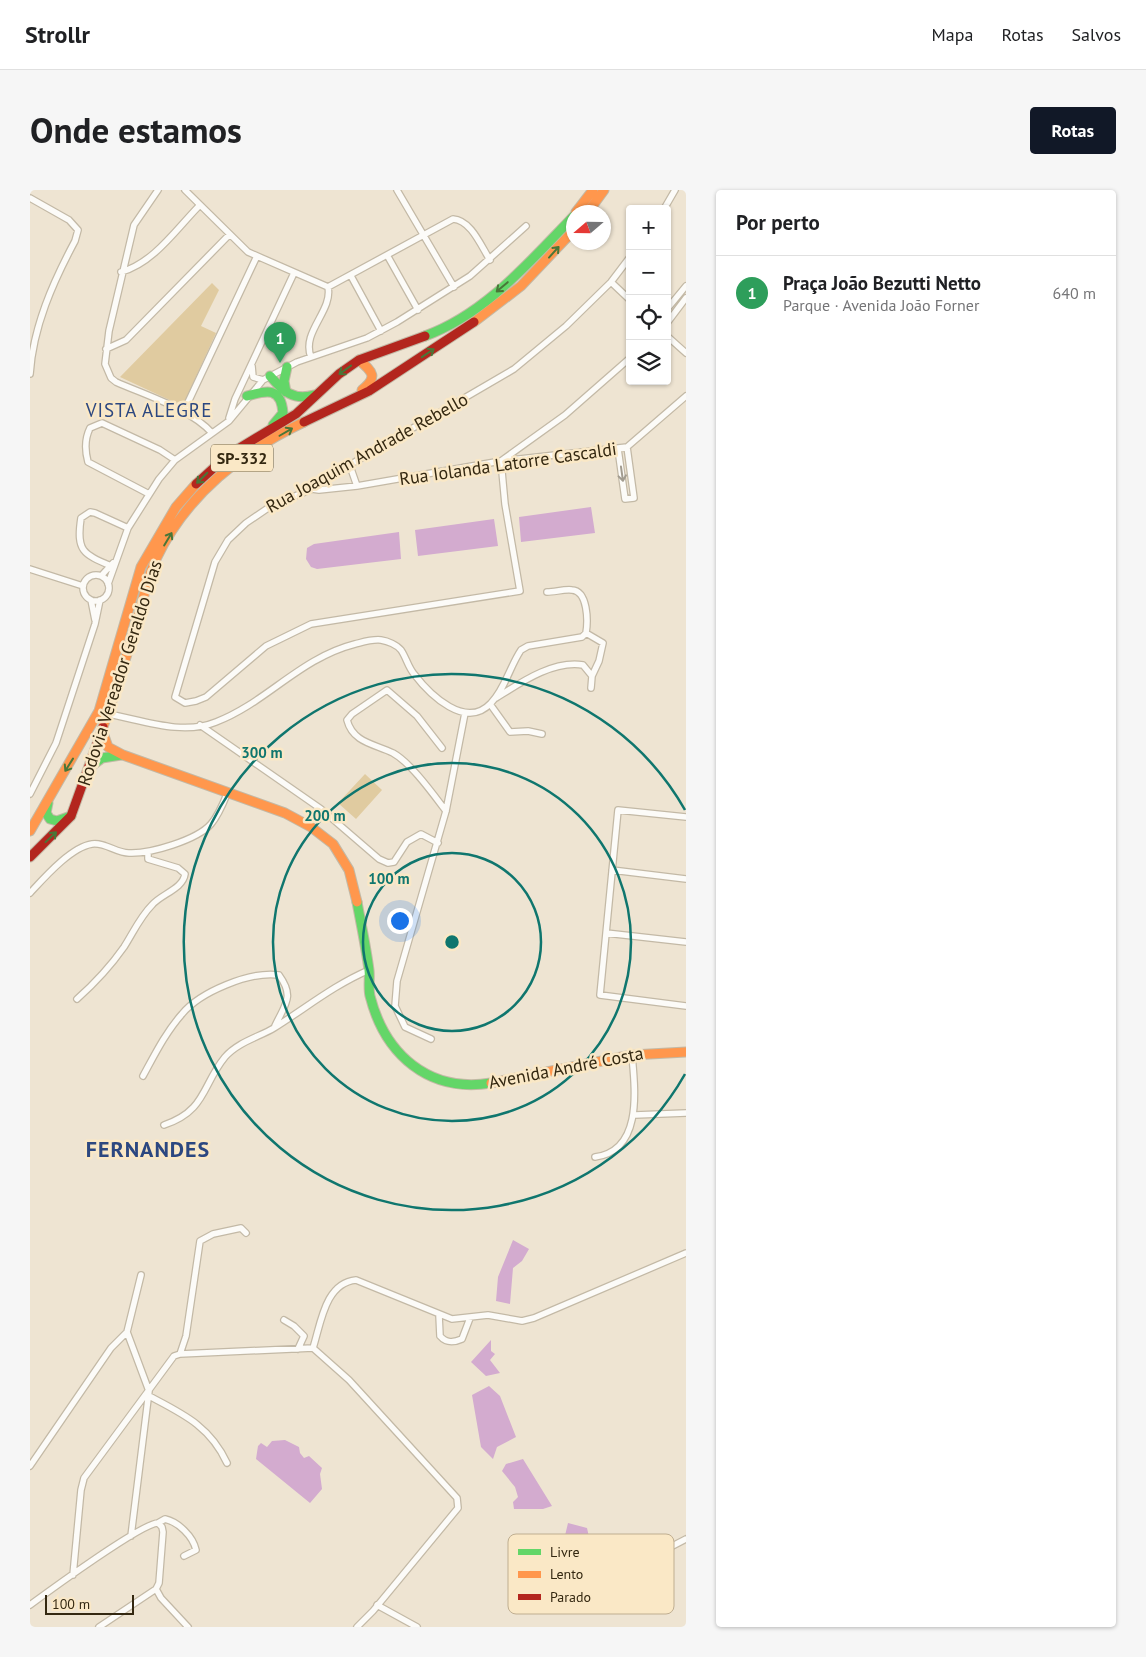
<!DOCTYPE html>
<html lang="pt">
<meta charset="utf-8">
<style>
body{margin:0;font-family:"PT Sans",sans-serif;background:#f6f6f6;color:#202124}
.controls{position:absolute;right:15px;top:15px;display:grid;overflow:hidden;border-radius:5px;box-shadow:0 1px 4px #0004}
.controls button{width:45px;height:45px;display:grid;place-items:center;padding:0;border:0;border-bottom:1px solid #e0e0e0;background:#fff;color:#202124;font:25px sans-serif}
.compass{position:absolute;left:536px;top:15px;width:45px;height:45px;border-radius:50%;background:#fff;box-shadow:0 1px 4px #0004;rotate:250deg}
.scale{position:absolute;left:15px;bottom:12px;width:89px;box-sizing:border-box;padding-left:5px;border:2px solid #342811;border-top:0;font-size:14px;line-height:18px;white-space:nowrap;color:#342811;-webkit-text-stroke:4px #fae8c6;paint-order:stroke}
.you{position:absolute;left:369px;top:730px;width:18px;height:18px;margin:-12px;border:4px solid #fff;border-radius:50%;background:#1a73e8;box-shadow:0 0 0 8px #1a73e833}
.badge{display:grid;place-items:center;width:32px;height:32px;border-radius:50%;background:#111827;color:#fff;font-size:16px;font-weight:700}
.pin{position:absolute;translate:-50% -41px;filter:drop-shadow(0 1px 2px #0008)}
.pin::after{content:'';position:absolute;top:26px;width:18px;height:15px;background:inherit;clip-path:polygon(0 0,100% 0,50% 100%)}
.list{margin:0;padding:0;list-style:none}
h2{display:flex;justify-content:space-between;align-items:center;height:65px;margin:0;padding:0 20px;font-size:21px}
h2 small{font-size:16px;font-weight:400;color:#757577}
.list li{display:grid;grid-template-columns:32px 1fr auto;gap:15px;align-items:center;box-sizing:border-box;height:75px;padding:0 20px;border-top:1px solid #e0e0e0}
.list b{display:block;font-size:19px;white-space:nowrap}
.list p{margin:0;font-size:16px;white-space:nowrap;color:#757577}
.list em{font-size:16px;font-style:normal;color:#757577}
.icon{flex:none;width:28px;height:28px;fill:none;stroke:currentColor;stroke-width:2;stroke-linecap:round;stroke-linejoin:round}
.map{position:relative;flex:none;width:656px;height:1437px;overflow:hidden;border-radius:5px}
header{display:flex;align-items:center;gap:30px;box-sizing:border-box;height:70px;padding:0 25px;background:#fff;border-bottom:1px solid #e0e0e0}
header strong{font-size:24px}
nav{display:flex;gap:28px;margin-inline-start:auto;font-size:18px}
.intro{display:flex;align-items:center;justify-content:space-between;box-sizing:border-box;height:120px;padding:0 30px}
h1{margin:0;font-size:35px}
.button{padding:12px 22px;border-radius:5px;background:#111827;color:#fff;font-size:18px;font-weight:700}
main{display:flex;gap:30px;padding:0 30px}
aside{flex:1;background:#fff;border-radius:5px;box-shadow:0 1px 4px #0004}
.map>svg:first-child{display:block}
.green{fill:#e0cba0}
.water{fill:#d3abcf}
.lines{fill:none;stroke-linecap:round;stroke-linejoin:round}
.street-casing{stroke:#c3b9a6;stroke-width:8}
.fast-casing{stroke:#c3b9a6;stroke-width:11}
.slow-casing{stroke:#c3b9a6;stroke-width:11}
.jam-casing{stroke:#c3b9a6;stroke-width:11}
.street{stroke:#fcfbf8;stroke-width:5.5}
.fast{stroke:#63d668;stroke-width:9}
.slow{stroke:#ff974d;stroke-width:9}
.jam{stroke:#b3261e;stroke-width:9}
.oneway{stroke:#497638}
.oneway2{stroke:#a29c90}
.ring{fill:none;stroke:#0f766e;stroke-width:2.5}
.labels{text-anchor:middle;stroke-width:5;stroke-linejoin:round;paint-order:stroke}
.shield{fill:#fae8c6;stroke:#6f6247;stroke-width:1}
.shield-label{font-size:16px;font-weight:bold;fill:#342811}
.street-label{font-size:18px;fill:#342811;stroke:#fae8c6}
.neighbourhood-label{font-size:19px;letter-spacing:1px;fill:#2d4880;stroke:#fae8c6}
.district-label{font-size:22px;font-weight:bold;letter-spacing:1px;fill:#2d4880;stroke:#fae8c6}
.key{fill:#fae8c6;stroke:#bfae90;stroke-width:1}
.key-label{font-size:14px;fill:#342811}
.centre{fill:#0f766e;stroke:#fae8c6;stroke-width:2.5}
.ring-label{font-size:15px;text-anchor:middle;font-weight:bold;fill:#0f766e;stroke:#fae8c6;stroke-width:5;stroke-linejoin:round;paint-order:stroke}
</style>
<header>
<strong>Strollr</strong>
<nav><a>Mapa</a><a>Rotas</a><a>Salvos</a></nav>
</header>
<div class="intro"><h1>Onde estamos</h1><a class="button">Rotas</a></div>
<main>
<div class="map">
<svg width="656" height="1437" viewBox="0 0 656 1437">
<rect width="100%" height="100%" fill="#eee4d2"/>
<path class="green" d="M182 93 189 100 171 136 186 143 155 211 146 213 90 187Z
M335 584 352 600 326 629 308 613Z"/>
<path class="water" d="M561 317 565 343 491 352 489 327Z
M464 329 468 356 388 366 385 340Z
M369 342 371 369 287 379 281 377 276 369 277 358 284 354Z
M483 1050 499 1059 492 1071 483 1078 480 1114 466 1111 468 1087Z
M461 1150V1161L465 1164 460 1170 470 1183 456 1186 441 1172Z
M459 1196 470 1206 486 1247 467 1257 463 1269 451 1257 442 1205Z
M255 1250 269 1257 270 1263 274 1268 279 1266 292 1278 290 1284 292 1299 280 1313 226 1269 228 1256 231 1253 237 1257 242 1251Z
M493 1269 522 1316 513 1319H484L483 1312 488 1307 485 1297 472 1281 476 1274Z
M538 1333 557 1338 559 1347 553 1350 551 1357 533 1354Z"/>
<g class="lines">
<g class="street-casing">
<path id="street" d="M128 0 104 35 79 141 75 174 81 188 86 192C115 205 161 219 182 243
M155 0 218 62 298 97 423 29C441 30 451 56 460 70
M367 0 424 97
M0 8 39 30 48 40 45 51C23 92 3 137 0 184
M634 19 645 0
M357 65 388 120
M91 82C124 73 147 38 170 15
M321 86 351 141
M581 92 600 110
M637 119 656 96
M637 133 656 108
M637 146 656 163
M76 159 96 150 199 45
M281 167C271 142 303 121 298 97
M222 176 223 187 233 190
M153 223 227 66
M199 228 205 209 264 83
M588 259 595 309 604 308 597 257
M471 271 475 314 490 401 281 434 236 456 176 507 166 511 155 513 145 507 185 372 198 350 216 333 241 316 282 299 287 294 484 179 536 136 581 92 600 67
M471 271 535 225 600 168
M320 276 327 296
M282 299 289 300 327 296 471 271 597 257 656 206
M119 304 58 272C55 261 55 248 60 238L72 233 130 260 145 270
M81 376C53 364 46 361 51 328L60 322 65 323 98 338
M0 379 53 396
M53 398a13 13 0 1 1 26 0a13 13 0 1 1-26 0Z
M71 386 83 373
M78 394 98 338 129 289 145 270 199 231 233 190 267 172 337 148 367 132 440 86 496 36
M61 410 65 430
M556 443 573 453 569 471 562 486
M466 508C490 493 523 470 553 475L562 486 561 498
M460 514 480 542 498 541 512 544
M78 524C112 530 152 546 186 532 236 513 270 468 325 454 333 452 342 449 351 450 358 451 367 455 371 460 376 467 378 477 384 484 400 505 436 540 461 513 475 499 480 476 491 460L498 456 552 447 556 443C558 431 558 401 542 400 534 399 525 402 517 402
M170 535 291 619 349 669 358 673 364 672 377 652 391 644 408 653
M412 558 387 526 357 500 322 524 317 530C323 553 345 554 363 563 381 573 403 604 416 621
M0 604 26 553 65 434 70 410
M656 627 588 620 570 805 656 816
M582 680 656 689
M0 703C14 688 41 657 62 654 75 652 86 663 99 663 120 664 167 650 181 634 188 626 193 614 197 604
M576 743 656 752
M47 809C65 793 80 777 94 757 103 743 110 727 122 715 131 704 153 699 155 684L148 678 118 669V662
M401 849 375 837 365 816 367 791 416 621 435 523
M113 886C125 864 136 842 152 824 170 802 220 781 249 785 265 807 255 814 245 836
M605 925 656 923
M134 935C176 921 172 895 195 867 208 852 229 847 244 838 276 818 304 795 339 780
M565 967C613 961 605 899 602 865
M409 1125 410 1146C416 1153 423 1153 432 1149L440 1128
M254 1130 264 1136 274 1146 268 1159
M97 1142 119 1201 101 1346
M283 1158C291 1133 295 1093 326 1090L422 1129 458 1125 492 1131 504 1128 656 1063
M150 1164 156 1146 170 1051 183 1044 211 1038 216 1043
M119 1206C153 1224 180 1236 197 1273
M0 1276 81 1158 97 1142 111 1085
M128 1333 135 1329C148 1332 163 1346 166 1360L154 1366
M629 1363 656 1349
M43 1385 51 1300 54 1288 144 1166 150 1164 283 1158 319 1190 427 1308 428 1318 343 1421 327 1437
M0 1415C19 1401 112 1333 128 1333L132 1337 133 1342 129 1393 126 1399 131 1408 158 1437
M347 1415 387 1437
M69 1437 126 1399"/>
</g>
<g class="fast-casing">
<path id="fast" d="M395 146C456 124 500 71 544 26
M240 186C253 201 263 211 284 205
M256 202 254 191 257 177
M217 206C237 200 251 197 253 223L243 235
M60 577 72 568 91 565
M18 613 16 623 20 629 27 631 41 626
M327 712C331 734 336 757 339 780 340 788 338 798 340 806 355 865 399 903 461 893"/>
</g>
<g class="slow-casing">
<path id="slow" d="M546 22 563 0
M558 22 574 0
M444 132 491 96 544 40
M329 170C343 182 348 187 332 200
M73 537C86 500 98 462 109 424 114 406 118 386 126 369 156 305 211 262 274 232
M72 540 78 557 93 565 255 623 281 637 303 654 319 680 327 712
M0 641 69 521 111 377 146 317 166 294
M461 893 602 865 656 862"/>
</g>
<g class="jam-casing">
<path id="jam" d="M274 232 339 201 444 132
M166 294 198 265 266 224 309 184 329 170 395 146
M0 667 41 626 73 537"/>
</g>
<use href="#street" class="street"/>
<use href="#fast" class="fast"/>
<use href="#slow" class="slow"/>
<use href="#jam" class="jam"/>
</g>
<defs><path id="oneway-shaft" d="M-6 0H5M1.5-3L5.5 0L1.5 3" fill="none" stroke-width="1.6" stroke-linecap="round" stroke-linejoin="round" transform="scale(1.25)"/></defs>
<g class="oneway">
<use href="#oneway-shaft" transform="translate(524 62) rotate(-48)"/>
<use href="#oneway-shaft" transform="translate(472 97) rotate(140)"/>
<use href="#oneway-shaft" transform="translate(398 163) rotate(-34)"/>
<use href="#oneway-shaft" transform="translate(315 180) rotate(144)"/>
<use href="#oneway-shaft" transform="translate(256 242) rotate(-30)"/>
<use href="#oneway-shaft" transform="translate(172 288) rotate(135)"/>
<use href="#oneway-shaft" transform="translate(138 349) rotate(-59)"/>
<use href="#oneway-shaft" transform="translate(39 575) rotate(122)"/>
<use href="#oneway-shaft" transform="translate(21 647) rotate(-43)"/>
</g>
<use class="oneway2" href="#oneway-shaft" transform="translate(592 284) rotate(82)"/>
<g class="ring">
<circle cx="422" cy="752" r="89"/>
<circle cx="422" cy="752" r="179"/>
<path d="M655 884A268 268 0 1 1 655 620"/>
</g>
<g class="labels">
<rect class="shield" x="181" y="254.5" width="62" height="27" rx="4"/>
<g class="shield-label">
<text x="212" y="274">SP-332</text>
</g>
<g class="street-label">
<text transform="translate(337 263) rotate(-29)" y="6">Rua Joaquim Andrade Rebello</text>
<text transform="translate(478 274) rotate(-8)" y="6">Rua Iolanda Latorre Cascaldi</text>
<text transform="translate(90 483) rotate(-72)" y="6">Rodovia Vereador Geraldo Dias</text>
<text transform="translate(536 878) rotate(-11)" y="6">Avenida André Costa</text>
</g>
<g class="neighbourhood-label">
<text x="119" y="227">VISTA ALEGRE</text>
</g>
<g class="district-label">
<text x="118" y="967">FERNANDES</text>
</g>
</g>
<rect x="478" y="1344" width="166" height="80" rx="8" class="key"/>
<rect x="488" y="1359" width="23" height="6" fill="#63d668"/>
<rect x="488" y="1381" width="23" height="7" fill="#ff974d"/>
<rect x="488" y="1404" width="23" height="6" fill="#b3261e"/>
<g class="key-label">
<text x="520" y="1367">Livre</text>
<text x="520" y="1389">Lento</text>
<text x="520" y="1412">Parado</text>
</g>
<circle cx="422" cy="752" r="8" class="centre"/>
<g class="ring-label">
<text x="232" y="568">300 m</text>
<text x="295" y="631">200 m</text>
<text x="359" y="694">100 m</text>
</g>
</svg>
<div class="controls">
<button>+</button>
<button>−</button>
<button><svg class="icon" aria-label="locate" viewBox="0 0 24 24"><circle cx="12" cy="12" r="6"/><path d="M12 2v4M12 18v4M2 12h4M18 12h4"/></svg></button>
<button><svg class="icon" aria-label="layers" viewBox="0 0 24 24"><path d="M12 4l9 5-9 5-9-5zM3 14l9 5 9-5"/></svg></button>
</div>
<svg class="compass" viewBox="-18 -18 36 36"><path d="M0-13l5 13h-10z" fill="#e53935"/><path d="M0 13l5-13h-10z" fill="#757577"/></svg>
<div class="scale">100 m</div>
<div class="you"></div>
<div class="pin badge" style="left:250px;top:173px;background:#2e9e5b">1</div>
</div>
<aside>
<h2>Por perto<small></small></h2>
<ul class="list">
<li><span class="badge" style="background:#2e9e5b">1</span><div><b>Praça João Bezutti Netto</b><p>Parque · Avenida João Forner</p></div><em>640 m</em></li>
</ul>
</aside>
</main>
